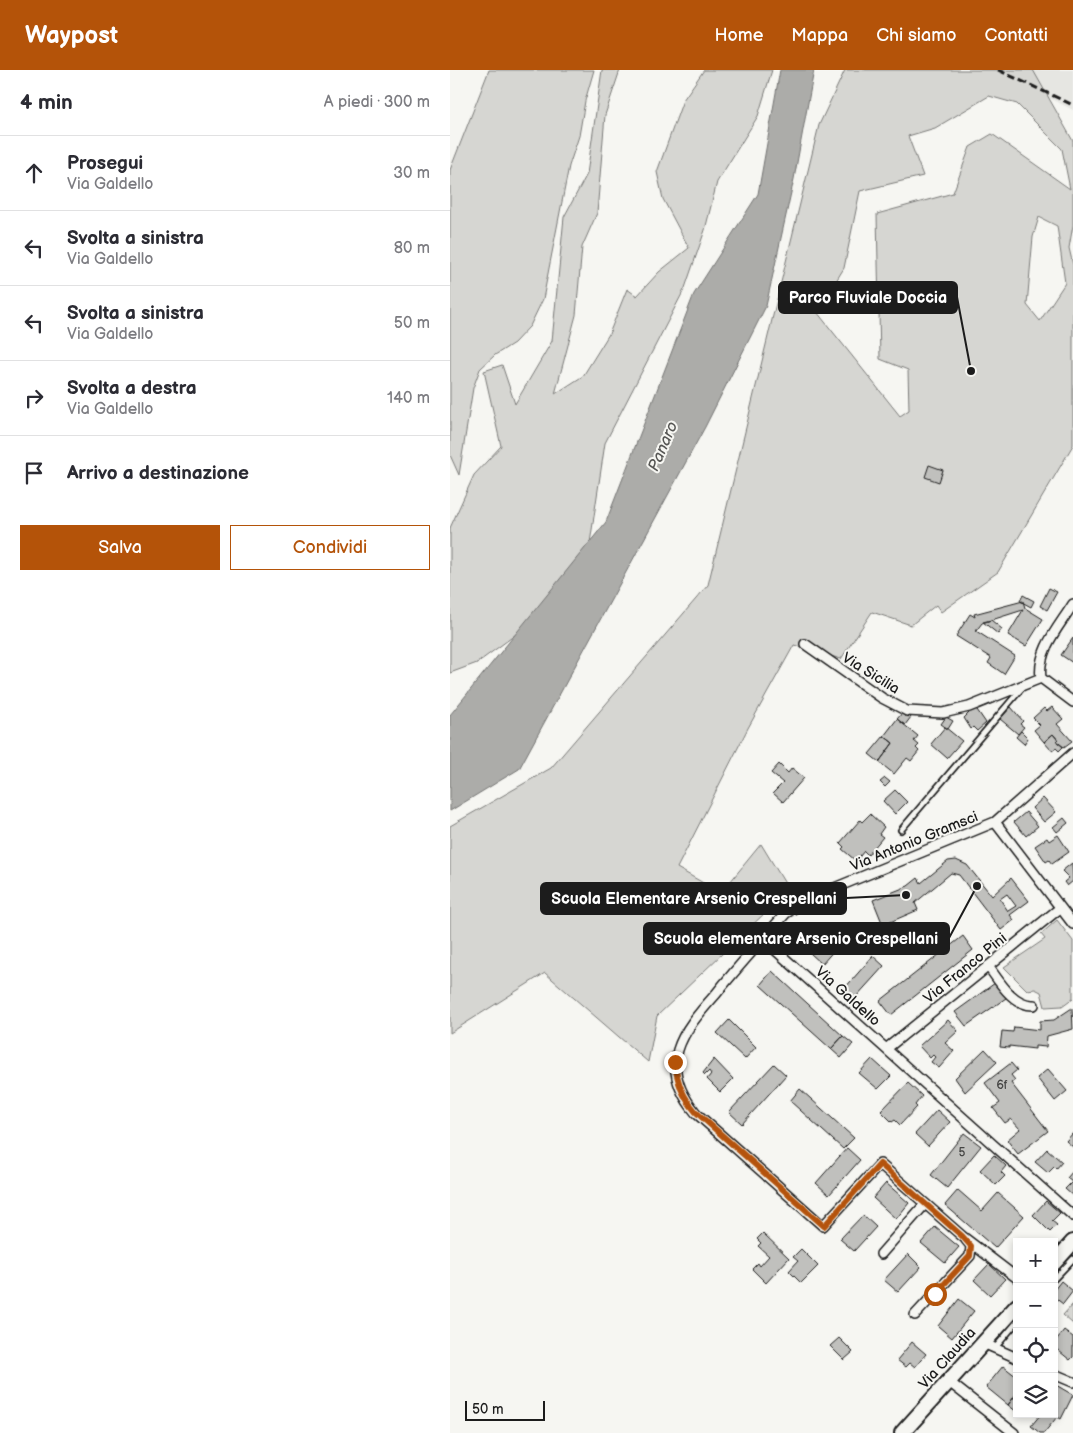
<!DOCTYPE html>
<html lang="it">
<meta charset="utf-8">
<style>
body{margin:0;font-family:"Balsamiq Sans",sans-serif;background:#f7f7f7;color:#2b2b33}
.controls{position:absolute;right:15px;bottom:15px;display:grid;overflow:hidden;border-radius:0px;box-shadow:0 2px 8px #0003}
.controls button{width:45px;height:45px;display:grid;place-items:center;padding:0;border:0;border-bottom:1px solid #e1e1e2;background:#fff;color:#2b2b33;font:25px sans-serif}
.scale{position:absolute;left:15px;bottom:12px;width:80px;box-sizing:border-box;padding-left:5px;border:2px solid #1c1c1c;border-top:0;font-size:14px;line-height:18px;white-space:nowrap;color:#1c1c1c;-webkit-text-stroke:4px #f6f6f2;paint-order:stroke}
.stop{position:absolute;width:15px;height:15px;margin:-11px;border:4px solid #b45309;border-radius:50%;background:#fff}
.stop.end{background:#b45309;border-color:#fff;box-shadow:0 1px 5px #0008}
.list{margin:0;padding:0;list-style:none}
h2{display:flex;justify-content:space-between;align-items:center;height:65px;margin:0;padding:0 20px;font-size:21px}
h2 small{font-size:16px;font-weight:400;color:#7c7c81}
.list li{display:grid;grid-template-columns:32px 1fr auto;gap:15px;align-items:center;box-sizing:border-box;height:75px;padding:0 20px;border-top:1px solid #e1e1e2}
.list b{display:block;font-size:19px;white-space:nowrap}
.list p{margin:0;font-size:16px;white-space:nowrap;color:#7c7c81}
.list em{font-size:16px;font-style:normal;color:#7c7c81}
.actions{display:flex;gap:10px;padding:15px 20px}
.actions a{flex:1;padding:11px 0;border:1px solid #b45309;border-radius:0px;text-align:center;font-size:18px;color:#b45309}
.actions .main{background:#b45309;color:#fff}
.icon{flex:none;width:28px;height:28px;fill:none;stroke:currentColor;stroke-width:2;stroke-linecap:round;stroke-linejoin:round}
.map{position:relative;flex:none;width:623px;height:1363px;overflow:hidden}
header{display:flex;align-items:center;gap:30px;box-sizing:border-box;height:70px;padding:0 25px;background:#b45309;color:#fff}
header strong{font-size:24px}
nav{display:flex;gap:28px;margin-inline-start:auto;font-size:18px}
main{display:flex}
aside{flex:1;background:#fff}
.map>svg:first-child{display:block}
.built{fill:#e6e6e2}
.green{fill:#d6d6d2;stroke:#797977;fill-rule:evenodd}
.water{fill:#acaca9;stroke:#727271}
.building{fill:#c0c0bd;stroke:#1c1c1c;fill-rule:evenodd}
.lines{fill:none;stroke-linecap:round;stroke-linejoin:round}
.lane-casing{stroke:#1c1c1c;stroke-width:8}
.street-casing{stroke:#1c1c1c;stroke-width:12}
.primary-casing{stroke:#1c1c1c;stroke-width:18}
.lane{stroke:#f6f6f2;stroke-width:4.5}
.street{stroke:#f6f6f2;stroke-width:9}
.primary{stroke:#f6f6f2;stroke-width:14}
.rail{stroke:#1c1c1c;stroke-width:3;stroke-dasharray:8 4;stroke-linecap:butt}
.route{stroke:#b45309;stroke-width:6}
.labels{text-anchor:middle;stroke-width:4;stroke-linejoin:round;paint-order:stroke}
.number-label{font-size:12px;fill:#454544}
.street-label{font-size:15px;fill:#1c1c1c;stroke:#f6f6f2}
.water-label{font-size:16px;font-style:italic;fill:#565654;stroke:#f6f6f2}
.leader{fill:none;stroke:#1c1c1c;stroke-width:2}
.callout-dot{fill:#1c1c1c;stroke:#f6f6f2;stroke-width:2}
.callout{fill:#1c1c1c;stroke:#1c1c1c;stroke-width:2}
.callout-label{font-size:16px;text-anchor:middle;font-weight:bold;fill:#fff}
</style>
<header>
<strong>Waypost</strong>
<nav><a>Home</a><a>Mappa</a><a>Chi siamo</a><a>Contatti</a></nav>
</header>
<main>
<aside>
<h2>4 min<small>A piedi · 300 m</small></h2>
<ul class="list">
<li><svg class="icon" aria-label="ahead" viewBox="0 0 24 24"><path d="M12 20V5M6 11l6-6 6 6"/></svg><div><b>Prosegui</b><p>Via Galdello</p></div><em>30 m</em></li>
<li><svg class="icon" aria-label="left" viewBox="0 0 24 24"><path d="M17 20v-9H6M10 6l-5 5 5 5"/></svg><div><b>Svolta a sinistra</b><p>Via Galdello</p></div><em>80 m</em></li>
<li><svg class="icon" aria-label="left" viewBox="0 0 24 24"><path d="M17 20v-9H6M10 6l-5 5 5 5"/></svg><div><b>Svolta a sinistra</b><p>Via Galdello</p></div><em>50 m</em></li>
<li><svg class="icon" aria-label="right" viewBox="0 0 24 24"><path d="M7 20v-9h11M14 6l5 5-5 5"/></svg><div><b>Svolta a destra</b><p>Via Galdello</p></div><em>140 m</em></li>
<li><svg class="icon" aria-label="arrive" viewBox="0 0 24 24"><path d="M6 21V4h12l-3 4 3 4H6"/></svg><div><b>Arrivo a destinazione</b></div></li>
</ul>
<div class="actions"><a class="main">Salva</a><a>Condividi</a></div>
</aside>
<div class="map">
<svg width="623" height="1363" viewBox="0 0 623 1363">
<rect width="100%" height="100%" fill="#f6f6f2"/>
<filter id="ink" filterUnits="userSpaceOnUse"><feTurbulence type="fractalNoise" baseFrequency=".02" numOctaves="2"/><feDisplacementMap in="SourceGraphic" scale="10" xChannelSelector="R" yChannelSelector="G"/><feConvolveMatrix kernelMatrix="1 2 1 2 8 2 1 2 1" color-interpolation-filters="sRGB"/></filter>
<g filter="url(#ink)">
<path class="built" d="M558 0H623V40L557 7Z"/>
<path class="green" d="M39 0H144L135 31 129 66 119 96 93 229 80 256 64 273 45 285 30 299 23 318 9 405 0 385V100Z
M152 0H170L155 45 147 143 132 177 126 245 105 324 133 306 159 264 177 219 187 226 209 202 239 178 213 129 207 102 233 30 254 0H322L308 46 267 112 255 160 235 218 155 373 140 473 84 551 27 593 0 603V458L24 405 51 376 34 301 52 295 65 334 102 271 114 147 137 104Z
M395 0H583L623 71V155L619 178 623 195V375L548 502 491 542 486 535 461 555 422 542 391 589 344 575 298 658 227 798 271 823 311 774 339 820 207 946 198 992 95 903 0 963V756L101 698 258 515 369 55ZM539 26 567 34 612 79 620 119 542 64 520 77 503 123 427 144 430 289 458 300 459 340 450 346 367 242 394 198 410 121 473 106 458 66 485 58ZM589 147 607 156 615 213 590 251 577 235 583 167Z
M607 850 623 871V928L612 936 595 937 591 922 585 919 577 920 554 897 595 869 591 864Z
M623 1234V1254L613 1245Z"/>
<path class="water" d="M330 0H364L344 109 316 236 255 357 69 699 0 741V645L156 452 244 224 308 124Z"/>
<path class="building" d="M479 395 493 400 489 412 475 407Z
M599 518 607 522 597 540 590 536Z
M573 525 584 531 581 537 570 531Z
M573 531 575 538 593 549 576 576 558 565 573 540 532 553 526 561 565 586 554 604 538 593 541 588 506 566 520 544 525 547 524 544Z
M541 550 552 559 548 564 533 552Z
M623 568V593L611 585Z
M525 637 536 653 527 661 523 657 521 659 514 648Z
M561 637 573 651 570 654 574 657 568 664 550 649Z
M602 637 613 649 607 654 622 671 614 677 606 671 608 670 603 664 594 672 584 660 590 655 583 648 594 638 597 641Z
M454 641 461 647 455 655 447 649Z
M496 647 503 651 498 659 491 654Z
M447 649 468 666 464 671 469 675 466 678 469 681 461 691 457 688 444 704 429 692 443 673 434 666Z
M495 657 512 671 497 688 481 674Z
M571 661 578 668 574 674 566 667Z
M603 664 608 670 606 671 613 677 609 681 606 678 602 681 594 672Z
M434 666 443 673 429 692 419 684Z
M329 694 338 703 342 698 354 708 333 732 323 723 333 713 321 703Z
M435 708 440 712 435 717 430 712Z
M445 720 457 732 445 744 433 731Z
M593 728 606 742 594 752 582 738Z
M576 742 588 756 576 766 564 752Z
M420 744 434 757 429 764 433 767 418 785 414 781 406 791 392 779 394 777 390 773 410 750 412 752Z
M614 748 618 753 607 762 603 757Z
M608 765 619 782 602 794 599 790 596 792 585 776 597 768 599 771Z
M506 790 517 795 542 826 561 808 579 831 560 845 564 850 551 860 509 805 501 803 465 833 468 840 433 855 423 830 458 816 468 808 471 813 498 791ZM557 824 566 836 558 841 550 829Z
M622 793 623 811 617 816 614 812 619 808 612 801Z
M381 860 393 870 372 894 360 883Z
M513 866 523 880 441 945 430 931Z
M423 886 434 896 405 928 394 919Z
M322 901 393 966 381 979 310 915Z
M545 913 556 928 516 956 505 942Z
M622 938 623 959 597 966 596 977 585 976V979L559 976V978L550 977 552 961 563 962 564 957 590 960V951L604 950Z
M279 950 306 977 295 989 267 963Z
M498 950 508 961 495 973 504 981 489 998 481 992 485 987 483 985 480 988 469 976Z
M393 966 403 974 391 988 381 979Z
M535 979 547 992 515 1022 505 1008Z
M264 989 283 1009 270 1022 257 1009 261 1004 259 1001 255 1005 253 1003Z
M422 989 441 1006 428 1019 409 1003Z
M561 993 567 1000 561 1005 565 1010 561 1013 598 1061 568 1084 557 1070 570 1059 561 1049 555 1053 543 1038 550 1033 535 1013Z
M324 994 336 1005 292 1054 279 1042Z
M598 999 617 1021 605 1031 587 1008Z
M458 1013 472 1026 465 1035 467 1037 450 1055 445 1050 442 1052 431 1041Z
M350 1019 404 1068 393 1079 340 1031Z
M487 1040 500 1052 478 1076 465 1064Z
M514 1063 531 1076 497 1118 481 1105Z
M623 1063V1077L616 1071Z
M397 1078 410 1090 379 1125 366 1113Z
M597 1079 612 1092 606 1099 604 1097 598 1103 585 1092Z
M544 1085 556 1096 551 1102 555 1106 546 1115 530 1100Z
M623 1101V1126L615 1119 622 1112 617 1108Z
M436 1113 459 1133 446 1149 423 1128Z
M508 1120 532 1141 548 1123 574 1146 545 1178 495 1135Z
M596 1131 610 1143 602 1151 607 1155 600 1162 583 1145Z
M413 1145 426 1157 404 1181 390 1169Z
M485 1157 509 1177 495 1193 471 1173Z
M313 1163 339 1188 316 1213 302 1199 308 1193 310 1196 319 1186 308 1176 311 1173 307 1169Z
M351 1179 368 1196 351 1213 339 1201 348 1191 343 1187Z
M458 1184 471 1197 448 1222 434 1210Z
M539 1194 555 1209 540 1225 524 1210Z
M611 1211 623 1221 613 1234 604 1227V1220Z
M509 1229 524 1241 502 1268 488 1256Z
M614 1260 623 1267V1287L620 1290 604 1277V1273Z
M389 1268 403 1282 394 1290 380 1276Z
M462 1272 476 1284 465 1297 460 1293 456 1297 447 1290Z
M553 1296 567 1307V1323L558 1335 536 1317Z
M606 1315 623 1325 611 1349 602 1344H604V1318Z
M567 1323V1342L558 1335Z
M591 1344H602L607 1347 594 1363H590L581 1356Z"/>
<g class="lines">
<g class="lane-casing">
<path id="lane" d="M451 760 572 618
M604 1209 623 1189
M545 1278 567 1252"/>
</g>
<g class="street-casing">
<path id="street" d="M623 534C609 557 587 580 591 608L623 632
M355 574 432 628 457 641 493 643 519 637 591 608
M545 752 623 683
M313 869 336 843 365 826 545 752 623 854
M538 896C549 911 563 936 584 935
M436 979 610 838
M431 1184 475 1134
M567 1208 512 1166 430 1094 373 1156 246 1043C206 995 231 963 266 924 281 905 297 887 313 869L623 1146
M465 1245 520 1186 521 1176 516 1170
M533 1273 567 1288
M604 1304 623 1312
M498 1311 564 1363"/>
</g>
<g class="primary-casing">
<path id="primary" d="M604 1193 623 1172
M452 1363 567 1236"/>
</g>
<use href="#lane" class="lane"/>
<use href="#street" class="street"/>
<use href="#primary" class="primary"/>
<path class="rail" d="M548 0 623 35"/>
</g>
</g>
<g class="lines" filter="url(#ink)">
<path class="route" d="M225 992C227 1013 233 1027 246 1042L374 1156 430 1094 512 1166 521 1176 520 1186 485 1224"/>
</g>
<g class="labels">
<g class="number-label">
<text x="552" y="1019">6f</text>
<text x="512" y="1086">5</text>
</g>
<g class="street-label">
<text transform="translate(421 603) rotate(32)" y="5">Via Sicilia</text>
<text transform="translate(464 771) rotate(-22)" y="5">Via Antonio Gramsci</text>
<text transform="translate(515 898) rotate(-39)" y="5">Via Franco Pini</text>
<text transform="translate(398 926) rotate(42)" y="5">Via Galdello</text>
<text transform="translate(497 1288) rotate(-48)" y="5">Via Claudia</text>
</g>
<g class="water-label">
<text transform="translate(212 376) rotate(-67)" y="6">Panaro</text>
</g>
</g>
<path class="leader" d="M521 301L507 227M456 825L396 828M527 816L499 868"/>
<g class="callout-dot">
<circle cx="521" cy="301" r="5"/>
<circle cx="456" cy="825" r="5"/>
<circle cx="527" cy="816" r="5"/>
</g>
<g class="callout">
<rect x="329" y="212" width="178" height="31" rx="5"/>
<rect x="91" y="813" width="305" height="31" rx="5"/>
<rect x="194" y="853" width="305" height="31" rx="5"/>
</g>
<g class="callout-label">
<text x="418" y="233">Parco Fluviale Doccia</text>
<text x="244" y="834">Scuola Elementare Arsenio Crespellani</text>
<text x="346" y="874">Scuola elementare Arsenio Crespellani</text>
</g>
</svg>
<div class="controls">
<button>+</button>
<button>−</button>
<button><svg class="icon" aria-label="locate" viewBox="0 0 24 24"><circle cx="12" cy="12" r="6"/><path d="M12 2v4M12 18v4M2 12h4M18 12h4"/></svg></button>
<button><svg class="icon" aria-label="layers" viewBox="0 0 24 24"><path d="M12 4l9 5-9 5-9-5zM3 14l9 5 9-5"/></svg></button>
</div>
<div class="scale">50 m</div>
<div class="stop" style="left:485px;top:1224px"></div>
<div class="stop end" style="left:225px;top:992px"></div>
</div>
</main>
